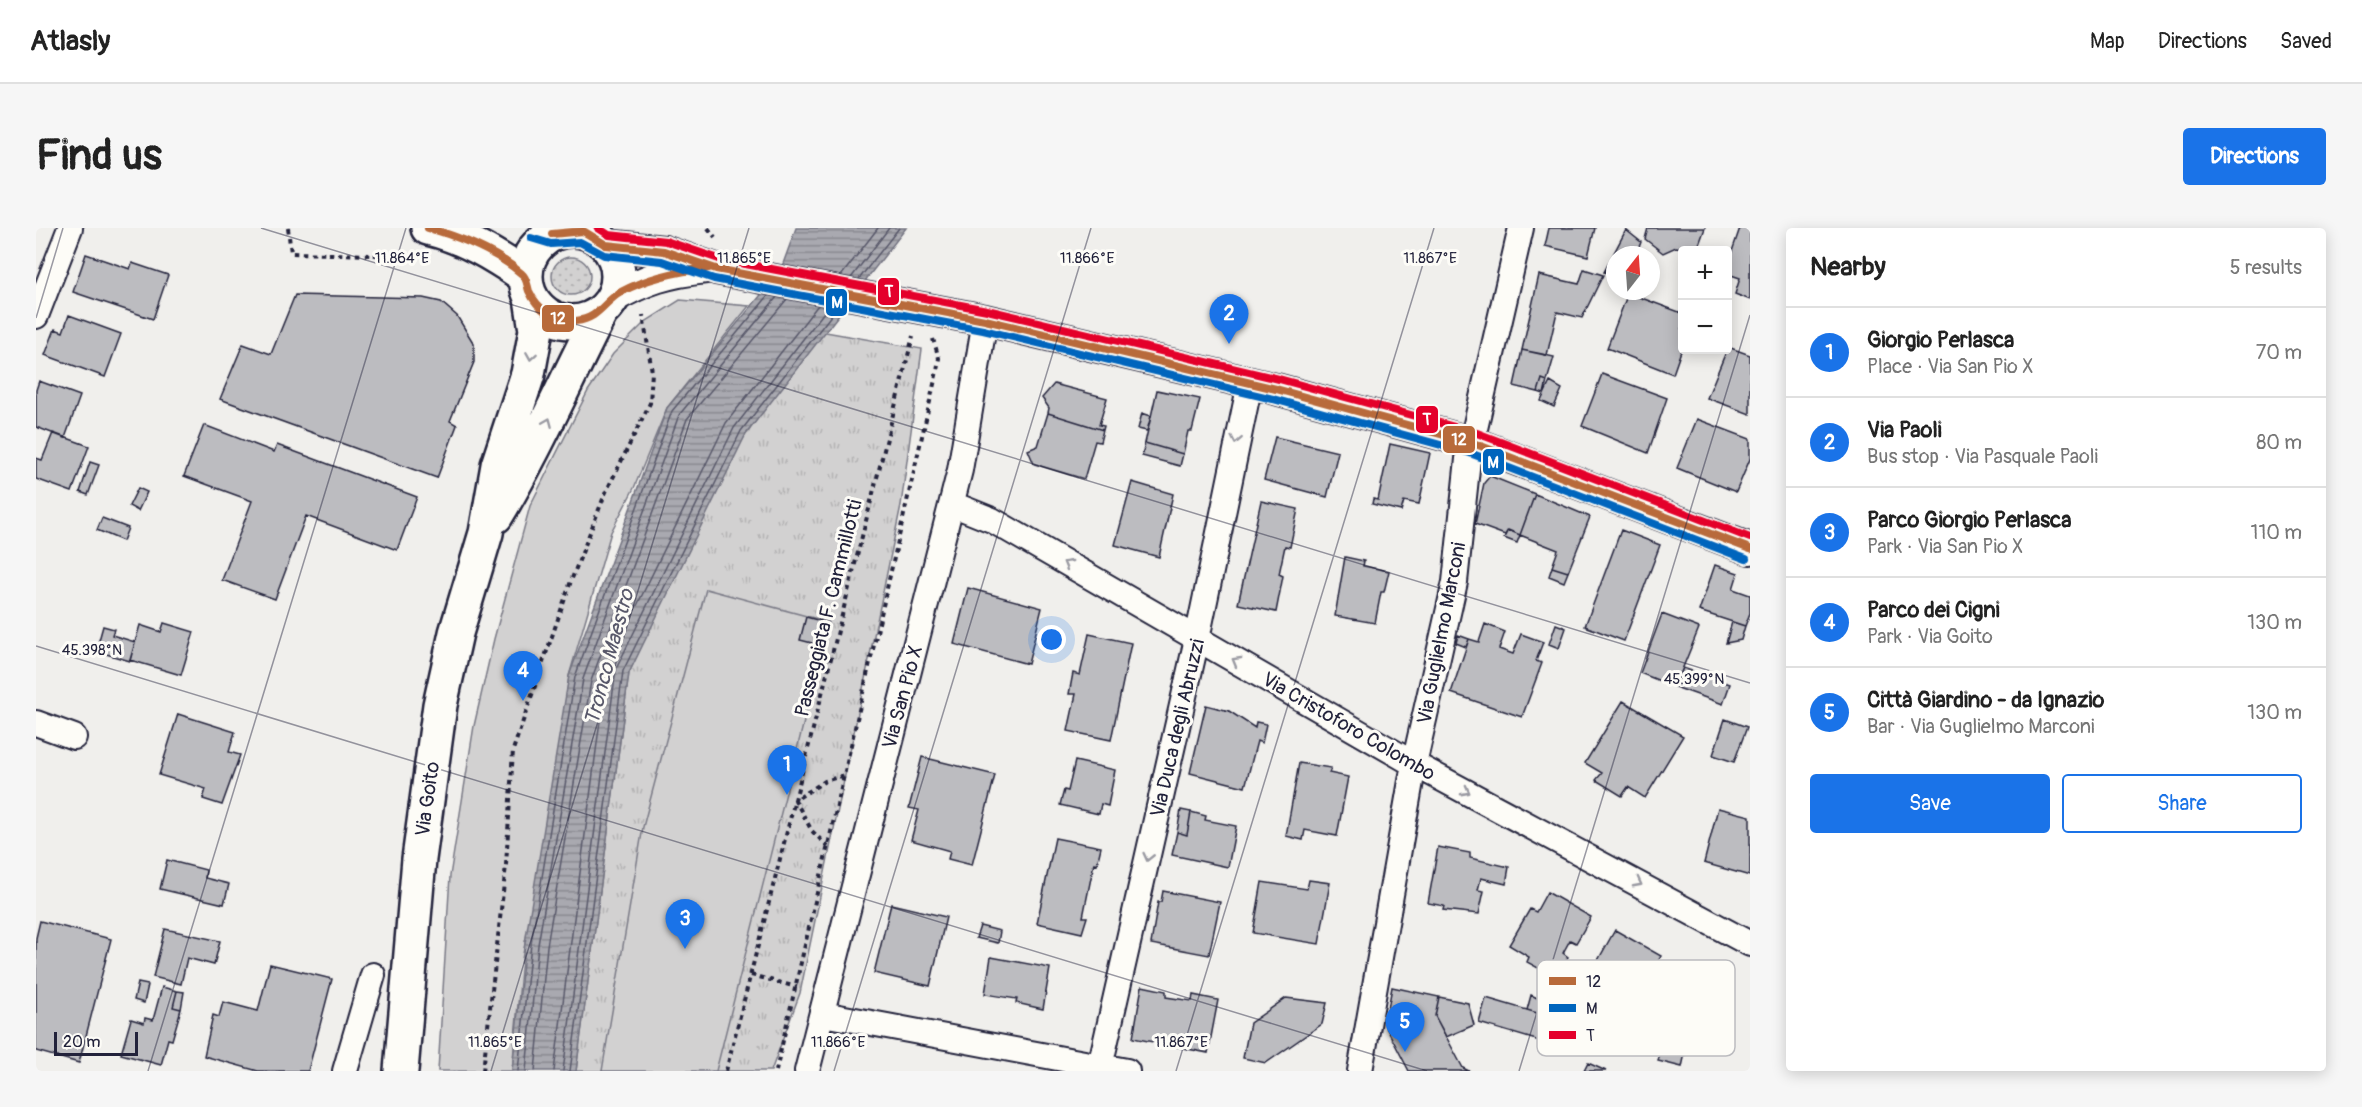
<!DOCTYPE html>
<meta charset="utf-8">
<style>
body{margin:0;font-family:Pangolin,sans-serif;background:#f6f6f6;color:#222}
.controls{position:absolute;right:18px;top:18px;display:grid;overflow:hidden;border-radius:6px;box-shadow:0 3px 15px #0003}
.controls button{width:54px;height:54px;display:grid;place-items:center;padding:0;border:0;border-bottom:2px solid #e0e0e0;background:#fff;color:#222;font:30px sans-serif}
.compass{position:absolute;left:1570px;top:18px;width:54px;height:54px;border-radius:50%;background:#fff;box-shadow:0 3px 15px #0003;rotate:17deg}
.scale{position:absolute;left:18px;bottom:15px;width:84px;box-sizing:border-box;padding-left:6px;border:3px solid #22223b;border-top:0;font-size:16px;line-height:21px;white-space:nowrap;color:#22223b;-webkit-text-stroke:4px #fdfcf7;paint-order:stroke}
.you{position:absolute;left:1016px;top:412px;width:21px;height:21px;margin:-15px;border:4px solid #fff;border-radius:50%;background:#1a73e8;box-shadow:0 0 0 9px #1a73e833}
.badge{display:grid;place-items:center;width:39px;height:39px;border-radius:50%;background:#1a73e8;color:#fff;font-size:20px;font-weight:700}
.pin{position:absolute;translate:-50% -50px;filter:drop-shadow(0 2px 3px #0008)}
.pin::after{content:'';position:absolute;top:32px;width:21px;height:18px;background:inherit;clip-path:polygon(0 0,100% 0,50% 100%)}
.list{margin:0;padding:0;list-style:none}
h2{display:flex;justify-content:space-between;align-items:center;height:78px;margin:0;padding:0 24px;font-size:26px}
h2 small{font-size:20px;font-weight:400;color:#767676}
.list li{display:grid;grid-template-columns:39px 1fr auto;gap:18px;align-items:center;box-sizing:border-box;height:90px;padding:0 24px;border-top:2px solid #e0e0e0}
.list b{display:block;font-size:22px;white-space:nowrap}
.list p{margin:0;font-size:20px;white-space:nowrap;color:#767676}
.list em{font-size:20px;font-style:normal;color:#767676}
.actions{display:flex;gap:12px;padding:18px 24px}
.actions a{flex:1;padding:14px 0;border:2px solid #1a73e8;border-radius:6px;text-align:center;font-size:21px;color:#1a73e8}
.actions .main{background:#1a73e8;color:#fff}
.map{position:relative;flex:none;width:1714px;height:843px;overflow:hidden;border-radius:6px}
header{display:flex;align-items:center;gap:36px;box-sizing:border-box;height:84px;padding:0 30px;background:#fff;border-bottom:2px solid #e0e0e0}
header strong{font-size:28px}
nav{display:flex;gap:33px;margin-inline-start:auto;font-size:21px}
.intro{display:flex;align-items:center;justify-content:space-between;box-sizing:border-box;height:144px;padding:0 36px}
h1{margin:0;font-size:42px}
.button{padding:15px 27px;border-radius:6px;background:#1a73e8;color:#fff;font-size:21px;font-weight:700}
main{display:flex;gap:36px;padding:0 36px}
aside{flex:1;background:#fff;border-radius:6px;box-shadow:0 3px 15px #0003}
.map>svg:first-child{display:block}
.grass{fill:url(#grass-tufts);stroke:#7a7a86;stroke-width:1.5}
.park{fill:#d2d1d1;stroke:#7a7a86;stroke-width:1.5}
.garden{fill:url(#garden-dots);stroke:#7a7a86;stroke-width:1.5}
.water{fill:url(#water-rules);stroke:#737381;stroke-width:1.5}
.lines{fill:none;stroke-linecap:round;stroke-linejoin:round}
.shore{stroke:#58586a;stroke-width:1.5}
.building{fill:#bcbcc0;stroke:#22223b;stroke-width:1.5}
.minor-casing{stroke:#22223b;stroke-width:28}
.tertiary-casing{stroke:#22223b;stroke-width:34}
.secondary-casing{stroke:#22223b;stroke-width:38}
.path{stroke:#22223b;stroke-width:4;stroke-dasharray:4.5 4.5;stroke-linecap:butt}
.minor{stroke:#fdfcf7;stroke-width:24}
.tertiary{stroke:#fdfcf7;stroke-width:30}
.secondary{stroke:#fdfcf7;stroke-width:33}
.bus-1-casing{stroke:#fdfcf7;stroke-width:12}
.bus-2-casing{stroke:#fdfcf7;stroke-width:12}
.bus-3-casing{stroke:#fdfcf7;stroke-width:12}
.bus-1{stroke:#b86a3a;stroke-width:8}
.bus-2{stroke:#0065bd;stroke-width:8}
.bus-3{stroke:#e4002b;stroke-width:8}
.oneway{stroke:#9a9aa2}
.ticks{fill:none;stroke:#22223b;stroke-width:1.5;stroke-opacity:0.45}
.labels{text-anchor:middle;stroke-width:6;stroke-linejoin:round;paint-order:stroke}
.street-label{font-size:20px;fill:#22223b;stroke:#fdfcf7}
.water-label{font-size:21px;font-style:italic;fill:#58586a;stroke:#fdfcf7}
.key{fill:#fdfcf7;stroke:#bbbbbf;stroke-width:1.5}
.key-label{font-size:16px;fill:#22223b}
.ticks-label{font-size:15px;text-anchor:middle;fill:#22223b;stroke:#fdfcf7;stroke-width:6;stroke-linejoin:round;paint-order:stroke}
.line-badge{stroke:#fdfcf7;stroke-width:2}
.badge-label{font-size:16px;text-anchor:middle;font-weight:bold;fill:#fff}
</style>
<header>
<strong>Atlasly</strong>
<nav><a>Map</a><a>Directions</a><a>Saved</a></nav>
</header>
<div class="intro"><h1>Find us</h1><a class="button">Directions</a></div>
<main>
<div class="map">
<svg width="1714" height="843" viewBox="0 0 1714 843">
<defs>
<pattern id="grass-tufts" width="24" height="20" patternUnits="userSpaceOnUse" patternTransform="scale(1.5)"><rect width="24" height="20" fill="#d2d1d1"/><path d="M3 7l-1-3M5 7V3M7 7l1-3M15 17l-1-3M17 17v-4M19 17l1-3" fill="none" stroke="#b4b3b4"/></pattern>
<pattern id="garden-dots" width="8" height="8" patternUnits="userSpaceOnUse" patternTransform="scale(1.5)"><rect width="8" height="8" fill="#d2d1d1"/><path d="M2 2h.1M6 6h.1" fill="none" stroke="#b4b3b4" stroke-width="1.8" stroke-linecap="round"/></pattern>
<pattern id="water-rules" width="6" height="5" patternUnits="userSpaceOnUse" patternTransform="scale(1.5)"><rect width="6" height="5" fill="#a9a9b0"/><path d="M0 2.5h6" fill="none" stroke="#898990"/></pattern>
</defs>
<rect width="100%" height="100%" fill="#f0efec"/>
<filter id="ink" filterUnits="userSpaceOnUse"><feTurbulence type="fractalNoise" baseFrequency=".0167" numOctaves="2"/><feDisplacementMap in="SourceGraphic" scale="12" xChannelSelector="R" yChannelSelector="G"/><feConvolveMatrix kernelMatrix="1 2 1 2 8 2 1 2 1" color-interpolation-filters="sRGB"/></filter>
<g filter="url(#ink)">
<path class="grass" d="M784 103 886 121 865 277 764 765 735 843H540L593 445 689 236Z"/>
<path class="park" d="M644 72 713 78 631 180 598 260 575 304 533 448 513 591 486 731 476 843H402L414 648 438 498 458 411 494 278 552 163 577 126 609 94Z
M670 361 793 394 680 843H566L607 599Z"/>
<path class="garden" d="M516 48a19 19 0 1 1 38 0a19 19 0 1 1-38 0Z"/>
<path class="water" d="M760 0H870L710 206 593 445 540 843H476L489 715 533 448 631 180 744 44Z"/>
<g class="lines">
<path class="shore" d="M805 48 842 0
M815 50 853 0
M823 51 863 0
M482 843 495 716 539 449 636 183 732 68
M490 843 502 717 547 451 643 187 741 69
M499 843 511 718 555 453 651 191 751 71
M518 843 571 439 690 195 782 77
M527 843 580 441 698 200 792 79
M534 843 587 443 705 203 800 81"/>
</g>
<path class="building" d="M1513 0H1559L1552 28 1509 18Z
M1612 0H1669L1661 22 1640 19 1627 25 1609 11Z
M1704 0H1714V72L1699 66 1704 50 1692 46V35Z
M1590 2 1605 14 1600 27H1579V48L1568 44Z
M50 26 94 41 96 35 132 47 117 91 37 64Z
M1548 41 1567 47 1546 90 1521 84 1511 127 1486 122 1503 47 1543 56Z
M1592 65 1646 85V120L1637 146 1571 120Z
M259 67 387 70 405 74 421 88 438 116V134L414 193 421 197 401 250 184 171 207 116 235 126Z
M33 87 85 106 69 149 9 127 19 101 27 104Z
M1692 119 1714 127V186L1671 170Z
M1486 122 1518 129 1511 153 1506 151 1502 164 1478 158Z
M1566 146 1631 170 1612 225 1546 198Z
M1506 151 1511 153 1508 166 1502 164Z
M3 153 44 168 29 210 0 199V162Z
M1514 154 1526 161 1518 179 1505 173Z
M1018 156 1071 170 1063 197 1068 198 1067 202 1012 185 1013 180 1006 170Z
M1121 162 1164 171 1156 203H1152L1147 226 1109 215Z
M1012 185 1067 202 1064 214 1059 213 1048 251 998 236 992 222 1002 218Z
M1106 185 1115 188 1111 203 1102 201Z
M1661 191 1714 211V231L1700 264 1641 240Z
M168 197 238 224 241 217 381 269 361 322 270 288 239 371 186 352 216 273 148 248Z
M17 205 53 218 36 264 0 251V230L6 232Z
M1239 209 1302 224 1291 269 1228 252Z
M1109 215 1147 226 1144 238 1106 228Z
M1354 216 1394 225 1383 276 1368 273 1365 283 1336 276 1337 271 1342 272Z
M54 234 63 237 52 267 44 264Z
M1454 248 1499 266 1484 307 1472 302 1469 307 1439 296 1448 255Z
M1096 254 1137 266 1123 329 1079 317Z
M102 260 111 264 102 283 93 278Z
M1499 266 1554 289 1532 344 1516 339 1522 322 1484 307Z
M1225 273 1262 281 1254 319 1249 318 1243 346 1247 348 1240 384 1202 376Z
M66 290 92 300 87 313 61 302Z
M1472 302 1484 307 1481 315 1468 310Z
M1585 302 1624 317 1588 413 1549 398Z
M1309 329 1328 333 1327 338 1353 343 1348 364H1345L1339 395 1299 388Z
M1679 337 1702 345 1697 361 1714 367V385L1709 398 1663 383Z
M1516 339 1532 344 1528 354 1513 348Z
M932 360 1006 380 992 436 918 416Z
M1626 386 1663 400 1639 459 1604 445Z
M770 389 785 393 780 416 764 412Z
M1696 394 1709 398 1705 412 1690 415Z
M128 395 158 404 145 447 94 432 104 397 125 404Z
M1449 396 1469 404 1463 421 1477 426 1485 406 1507 414 1500 433 1506 435 1486 489 1415 465 1433 411 1443 414Z
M1520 396 1530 400 1523 420 1513 416Z
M67 398 78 401 76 407 99 414 94 433 60 423Z
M1053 406 1095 415 1075 512 1032 503 1040 466H1033L1037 445 1044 447Z
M1422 407 1433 411 1430 419 1420 415Z
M1647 440 1694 456 1687 476 1639 459Z
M1587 473 1647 508 1609 570 1592 559 1586 568 1560 552 1566 545 1549 535Z
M1170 477 1193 483 1219 500 1220 494 1230 496 1226 515 1221 513 1209 559 1154 545Z
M142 486 199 504 193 524 204 527 186 577 167 571 170 561 123 547Z
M1689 491 1711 499 1698 534 1677 527Z
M886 529 959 547 936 637 912 631 914 623 875 612 883 582 873 580Z
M1039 533 1079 542 1072 578 1065 576 1063 586 1024 577 1028 562 1032 563Z
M1263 535 1295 540 1293 545 1312 549 1301 608 1269 602 1267 612 1250 608Z
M1682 580 1714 588V648L1668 635Z
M1145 582 1155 584 1151 607 1141 604Z
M1155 584 1170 588 1169 592 1200 598 1192 639 1136 627 1141 604 1151 607Z
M1019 610 1065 619 1061 636 1058 635 1047 689H1051L1046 705 1001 695Z
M1402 619 1434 625V630L1473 639 1470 656 1445 650 1442 662 1448 663 1443 686 1407 682 1408 678 1392 675Z
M131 632 170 642 169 650 193 656 188 676 124 661Z
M1273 652 1294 655 1283 716 1217 705 1226 654 1271 661Z
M1127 663 1184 674 1173 727 1115 716 1122 674H1125Z
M1511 664 1555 689 1540 715 1534 712 1527 725 1532 729 1518 754 1504 747 1506 742 1491 734 1493 729 1473 717 1494 681 1500 684Z
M855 676 910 689 894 758 838 745Z
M4 693 75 711 43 835 0 823V710Z
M944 698 964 703 962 715 940 710Z
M129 701 184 713 178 737 151 730 145 756 117 749Z
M1579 702 1625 728 1607 761 1614 766 1601 789 1547 759Z
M955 729 1014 740 1007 781 980 775 981 771 949 766Z
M234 736 296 751 272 843H222L168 828 177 787 183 789 187 774 222 783Z
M102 755 112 757 108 775 98 772Z
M1106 758 1130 763V769L1156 773 1157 767 1182 772 1172 825 1097 810Z
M126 759 141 763 137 779 145 781 136 812 132 811 125 837 85 826 95 791 108 795 109 790 117 792Z
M1356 759 1403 769 1399 788 1427 840 1433 843H1373L1349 797Z
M141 763 148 764 145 781 137 779Z
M1495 767 1518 778 1515 789 1491 782Z
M1403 769 1432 775 1438 797 1410 809 1399 788Z
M1250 770 1291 775 1286 796 1230 835 1207 830 1214 795Z
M1450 770 1515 789 1507 814 1443 795Z
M1633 787 1656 794 1646 839 1622 833Z
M1552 835 1570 843H1548Z"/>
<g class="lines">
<g class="minor-casing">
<path id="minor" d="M547 3 552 0
M0 88 34 0
M916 276 956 292 1378 536 1714 716
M0 495 38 509
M787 786 1091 843
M309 843 337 747
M771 843 924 242 949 92
M1063 843 1161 411 1214 155
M1324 843 1378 536 1419 354 1432 231 1485 0"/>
</g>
<g class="tertiary-casing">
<path id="tertiary" d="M570 17 628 23 680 41 949 92 1240 161 1437 215 1714 321
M576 70C609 51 632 44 670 40"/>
</g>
<g class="secondary-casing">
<path id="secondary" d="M392 0C429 9 458 27 489 48
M490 48a46 46 0 1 1 92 0a46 46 0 1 1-92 0Z
M460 288C500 222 530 152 565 84
M365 843 383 631 404 477 420 405 450 305 462 237 492 146 500 102 495 70"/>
</g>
<path class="path" d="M252 0 255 25 379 28
M672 0 679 9
M792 619 776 603 759 572 789 553 809 547
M715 747 761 759
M447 843 470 637 477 522 535 353 569 266 614 175 616 144 607 87
M690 843 877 108
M740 843 901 143 903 130 897 111"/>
<use href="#minor" class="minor"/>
<use href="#tertiary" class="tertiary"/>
<use href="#secondary" class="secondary"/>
<g class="bus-1-casing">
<path id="bus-1" d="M392 0C424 9 461 24 486 46 491 50 491 57 493 63 501 81 520 95 540 93 564 90 567 74 585 64 613 49 642 43 673 40
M516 6 547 3 570 17 628 23 680 41 949 92 1240 161 1437 215 1714 321"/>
</g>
<g class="bus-2-casing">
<path id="bus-2" d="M495 10 515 16 544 14 568 27 626 33 678 51 947 102 1237 171 1434 225 1710 331"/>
</g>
<g class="bus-3-casing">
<path id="bus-3" d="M562 0 573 7 630 13 683 31 951 82 1243 151 1441 205 1714 310"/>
</g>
<use href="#bus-1" class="bus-1"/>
<use href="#bus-2" class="bus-2"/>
<use href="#bus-3" class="bus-3"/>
</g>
<defs><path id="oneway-chevron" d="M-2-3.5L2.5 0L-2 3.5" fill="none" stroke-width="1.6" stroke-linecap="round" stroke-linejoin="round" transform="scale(1.5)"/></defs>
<g class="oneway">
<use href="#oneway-chevron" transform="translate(495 128) rotate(99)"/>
<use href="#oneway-chevron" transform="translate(512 194) rotate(-67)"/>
<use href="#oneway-chevron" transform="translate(1200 212) rotate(101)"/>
<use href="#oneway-chevron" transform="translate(1031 336) rotate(-150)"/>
<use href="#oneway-chevron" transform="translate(1200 433) rotate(-150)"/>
<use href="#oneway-chevron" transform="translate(1430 563) rotate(28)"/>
<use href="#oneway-chevron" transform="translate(1112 629) rotate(103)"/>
<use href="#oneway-chevron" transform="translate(1602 655) rotate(28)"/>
</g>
</g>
<path class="ticks" d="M225 0 1714 455M0 90 27 0M0 418 1391 843M112 843 370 0M455 843 713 0M798 843 1055 0M1140 843 1398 0M1483 843 1714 87"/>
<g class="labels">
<g class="street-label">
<text transform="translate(792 380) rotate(-76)" y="7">Passeggiata F. Cammillotti</text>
<text transform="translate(1405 405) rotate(-79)" y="7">Via Guglielmo Marconi</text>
<text transform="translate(866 469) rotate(-75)" y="7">Via San Pio X</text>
<text transform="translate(1313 498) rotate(30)" y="7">Via Cristoforo Colombo</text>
<text transform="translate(1141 500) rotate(-77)" y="7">Via Duca degli Abruzzi</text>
<text transform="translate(391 571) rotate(-82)" y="7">Via Goito</text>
</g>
<g class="water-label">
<text transform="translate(573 429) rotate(-75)" y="7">Tronco Maestro</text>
</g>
</g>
<rect x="1501" y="732" width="198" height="96" rx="9" class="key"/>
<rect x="1513" y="749" width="27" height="8" fill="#b86a3a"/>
<rect x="1513" y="776" width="27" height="8" fill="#0065bd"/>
<rect x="1513" y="803" width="27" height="8" fill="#e4002b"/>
<g class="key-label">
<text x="1550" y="759">12</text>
<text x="1550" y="786">M</text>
<text x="1550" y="813">T</text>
</g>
<g class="ticks-label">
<text x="366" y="35">11.864°E</text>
<text x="708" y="35">11.865°E</text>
<text x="1051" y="35">11.866°E</text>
<text x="1394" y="35">11.867°E</text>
<text x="56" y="427">45.398°N</text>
<text x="1658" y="456">45.399°N</text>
<text x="459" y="819">11.865°E</text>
<text x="802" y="819">11.866°E</text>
<text x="1145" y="819">11.867°E</text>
</g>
<g class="line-badge">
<rect x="841" y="49" width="23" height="29" rx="6" fill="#e4002b"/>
<rect x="789" y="60" width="23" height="29" rx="6" fill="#0065bd"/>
<rect x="505" y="76" width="34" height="29" rx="6" fill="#b86a3a"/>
<rect x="1379" y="177" width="24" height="29" rx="6" fill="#e4002b"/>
<rect x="1406" y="197" width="34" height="29" rx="6" fill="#b86a3a"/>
<rect x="1446" y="220" width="23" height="28" rx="6" fill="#0065bd"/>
</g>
<g class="badge-label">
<text x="853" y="69">T</text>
<text x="801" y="80">M</text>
<text x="522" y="96">12</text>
<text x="1391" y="197">T</text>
<text x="1423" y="217">12</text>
<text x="1457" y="240">M</text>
</g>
</svg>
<div class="controls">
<button>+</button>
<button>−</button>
</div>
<svg class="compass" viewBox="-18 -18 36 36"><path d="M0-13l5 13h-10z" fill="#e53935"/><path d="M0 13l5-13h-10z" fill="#767676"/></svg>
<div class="scale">20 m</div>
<div class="you"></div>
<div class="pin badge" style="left:751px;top:567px">1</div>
<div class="pin badge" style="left:1193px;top:116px">2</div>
<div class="pin badge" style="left:649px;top:721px">3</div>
<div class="pin badge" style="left:487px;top:473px">4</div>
<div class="pin badge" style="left:1369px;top:824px">5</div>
</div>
<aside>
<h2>Nearby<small>5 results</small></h2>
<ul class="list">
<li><span class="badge">1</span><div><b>Giorgio Perlasca</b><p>Place · Via San Pio X</p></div><em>70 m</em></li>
<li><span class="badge">2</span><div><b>Via Paoli</b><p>Bus stop · Via Pasquale Paoli</p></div><em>80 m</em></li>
<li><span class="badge">3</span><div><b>Parco Giorgio Perlasca</b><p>Park · Via San Pio X</p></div><em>110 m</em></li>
<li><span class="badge">4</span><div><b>Parco dei Cigni</b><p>Park · Via Goito</p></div><em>130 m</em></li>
<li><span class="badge">5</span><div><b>Città Giardino - da Ignazio</b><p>Bar · Via Guglielmo Marconi</p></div><em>130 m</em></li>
</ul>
<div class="actions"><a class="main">Save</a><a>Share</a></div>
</aside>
</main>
